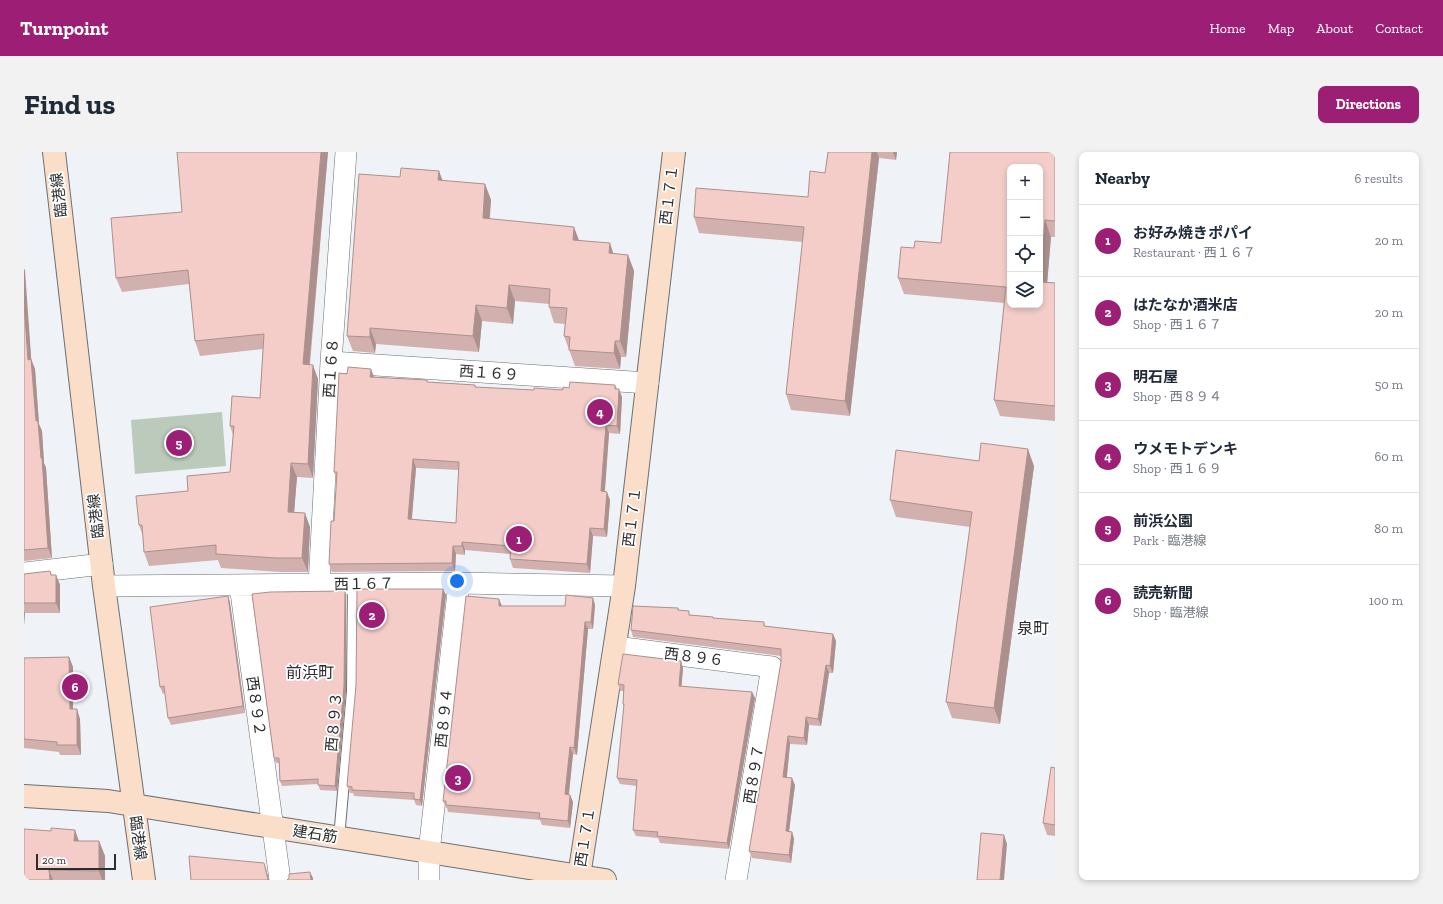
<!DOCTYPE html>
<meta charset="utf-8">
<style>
body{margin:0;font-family:"Zilla Slab","Noto Sans JP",serif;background:#f2f2f3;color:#1f2937}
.controls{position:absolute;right:12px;top:12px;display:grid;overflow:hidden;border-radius:8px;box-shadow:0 2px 6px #0003}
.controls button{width:36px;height:36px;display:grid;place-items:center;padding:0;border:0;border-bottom:1px solid #e0e1e3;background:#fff;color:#1f2937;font:20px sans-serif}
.scale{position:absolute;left:12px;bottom:10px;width:80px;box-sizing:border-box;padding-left:4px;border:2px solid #2c2d2f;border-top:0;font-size:11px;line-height:14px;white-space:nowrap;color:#2c2d2f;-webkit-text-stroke:3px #fff;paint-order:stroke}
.you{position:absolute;left:433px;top:429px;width:14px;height:14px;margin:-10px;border:3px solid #fff;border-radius:50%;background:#1a73e8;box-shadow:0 0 0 6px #1a73e833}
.badge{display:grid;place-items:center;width:26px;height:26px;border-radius:50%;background:#9c1f75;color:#fff;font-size:13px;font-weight:700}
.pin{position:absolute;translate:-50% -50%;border:2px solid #fff;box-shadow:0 1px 4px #0006}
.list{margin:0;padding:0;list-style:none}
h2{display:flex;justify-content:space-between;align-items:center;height:52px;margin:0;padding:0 16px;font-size:17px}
h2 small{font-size:13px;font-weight:400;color:#747a83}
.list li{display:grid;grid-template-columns:26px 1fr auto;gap:12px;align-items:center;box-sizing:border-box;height:72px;padding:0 16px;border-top:1px solid #e0e1e3}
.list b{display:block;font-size:15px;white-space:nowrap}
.list p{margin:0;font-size:13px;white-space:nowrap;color:#747a83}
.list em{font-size:13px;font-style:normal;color:#747a83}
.icon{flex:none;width:22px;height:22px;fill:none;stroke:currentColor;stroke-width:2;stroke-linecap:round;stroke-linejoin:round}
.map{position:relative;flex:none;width:1031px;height:728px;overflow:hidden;border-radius:8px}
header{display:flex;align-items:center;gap:24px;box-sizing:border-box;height:56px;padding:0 20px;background:#9c1f75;color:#fff}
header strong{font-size:19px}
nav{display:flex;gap:22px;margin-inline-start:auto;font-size:14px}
.intro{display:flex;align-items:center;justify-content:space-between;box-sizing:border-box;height:96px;padding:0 24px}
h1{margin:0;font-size:28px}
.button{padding:10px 18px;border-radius:8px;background:#9c1f75;color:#fff;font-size:14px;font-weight:700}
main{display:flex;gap:24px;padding:0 24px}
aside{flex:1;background:#fff;border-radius:8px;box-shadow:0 2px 6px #0003}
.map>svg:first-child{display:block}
.green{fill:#bbcaba}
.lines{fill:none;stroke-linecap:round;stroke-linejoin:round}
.lane-casing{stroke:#6b6f72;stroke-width:12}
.street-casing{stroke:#6b6f72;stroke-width:22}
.secondary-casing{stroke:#6b6f72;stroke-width:24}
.lane{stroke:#fff;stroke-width:10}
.street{stroke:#fff;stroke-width:21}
.secondary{stroke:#fadec9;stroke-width:22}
.wall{fill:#d2b0ad;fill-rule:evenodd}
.shaded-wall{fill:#ab908d}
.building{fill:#f4cdc9;stroke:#ab908d;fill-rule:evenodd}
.labels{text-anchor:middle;stroke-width:3.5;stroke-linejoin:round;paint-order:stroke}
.street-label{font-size:15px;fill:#2c2d2f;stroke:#fff}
.neighbourhood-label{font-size:16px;fill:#2c2d2f;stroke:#fff}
</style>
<header>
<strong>Turnpoint</strong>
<nav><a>Home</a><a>Map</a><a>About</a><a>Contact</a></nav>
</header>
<div class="intro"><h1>Find us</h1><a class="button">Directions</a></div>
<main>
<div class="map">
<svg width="1031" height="728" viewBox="0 0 1031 728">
<rect width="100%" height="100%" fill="#eff3f7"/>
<path class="green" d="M198 260 202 314 111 322 107 268Z"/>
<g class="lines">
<g class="lane-casing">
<path id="lane" d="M315 686 328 539 329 432"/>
</g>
<g class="street-casing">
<path id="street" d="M307 210 624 231
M0 421 78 412
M216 433 256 728
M295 433 307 210 322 0
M80 434 435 431 600 434
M592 495 748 515 712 728
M405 728V700L435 431"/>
</g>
<g class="secondary-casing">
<path id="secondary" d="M30 0 80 434 120 728
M0 644 84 649 581 728
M555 724 600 434 650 0"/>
</g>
<use href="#lane" class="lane"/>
<use href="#street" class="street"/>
<use href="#secondary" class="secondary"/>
</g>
<path class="wall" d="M304 0 286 213 294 227 289 326 273 325 270 360 286 375 284 420H257L197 416 194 408 125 414 120 400 119 384 115 373 164 339 206 320 209 283 206 274 236 246 239 197 176 204 171 189 165 132 98 140 92 126 158 60Z
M804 0H873L872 8 855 6 826 264 767 258 762 242 779 90 675 81 670 65 784 45 801 21Z
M1031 0V85H1027L1023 130 1031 131V269L976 264 970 248 980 151 880 142 874 126 890 96 917 91Z
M415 19 418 29 461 32 467 48 466 67 555 88 590 102 604 103 610 119 602 205H597L596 217 551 214 540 184 541 172 530 171 525 155V152L491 149 489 172 458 169 455 200 352 192 351 201 329 199 323 184 376 25Z
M0 117 7 207 11 217 15 272 18 279 20 311 22 316 28 406 0 409Z
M323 222 404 230 451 233 452 235 510 238H539L545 236 591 233 593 237 598 245 596 282 585 281 581 340 586 348 583 385 569 384 566 421 489 416 486 407 487 402 441 398V403L432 402 431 419 308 420 305 412 310 369 313 328 310 320ZM392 316 435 318 432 371 388 367Z
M955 309 1010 314 976 572 928 566 922 550 946 375 872 365 866 348Z
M26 419 28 423H32L36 433V461H1L0 473V422Z
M419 437 422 443 398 654 392 653 390 648 330 644 329 641H326L323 634Z
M321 439 322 444V539L313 639 296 638 294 632 258 634 256 629 255 611H252L250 606Z
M204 444 206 451 221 561 147 573 144 566 141 541 139 542 136 535Z
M569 446 571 453 569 477H564L553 603 549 602 545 643H546L549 650 546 676 518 673 516 668 424 660 423 656H422L419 649 478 454H541Z
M654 456 655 458 666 463 689 465 690 466 740 470 741 474 809 482 812 489 809 521H805L797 574 785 573 783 593 766 592 763 625 771 633 765 680H768L770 687 767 711 728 706 725 699 757 510V504L609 485 607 478Z
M45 505 49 515V557L56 567 57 603H36L35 600 0 596V506Z
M657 509 659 516 657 535 728 540 731 546 705 697 636 691 634 686 612 684 609 678 613 634 596 632 593 626 600 555 599 552 600 539H596L594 532Z
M1031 616V684L1023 683 1019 671Z
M51 678 55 689H75L81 704V728H0L27 679Z"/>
<path class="shaded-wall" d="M297 0H304L284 227 279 212Z
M848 0H853L855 6 826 264 821 249Z
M869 0H873L872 8Z
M415 19 421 35 414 28Z
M461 32 467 48 464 82 459 66Z
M1021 68 1027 85 1022 146 1016 130Z
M550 75 556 91 549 88Z
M586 91 591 107 585 101Z
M604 103 610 119 602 205 596 189Z
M0 117 1 118 8 218 4 208 0 151Z
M485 133 491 149 489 172 483 156Z
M452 153 458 169 455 200 449 184Z
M346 176 352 192 351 201 346 185Z
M591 189 597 205 596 217 590 201Z
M7 207 11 217 15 272 18 279 20 311 22 316 28 406 24 396 17 306 12 269Z
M289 213 294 227 289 326 284 312Z
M347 217 350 225H346Z
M595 237 598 245 596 282 593 274Z
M582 273 585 281 580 348 577 339Z
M1004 297 1010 314 976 572 970 556Z
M389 307 392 316 387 375 384 367Z
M267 311 273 325 269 374 264 360Z
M583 340 586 348 583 385 580 377Z
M281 361 286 375 284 420 278 406Z
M566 376 569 384 566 421 563 412Z
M438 390 441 398V403L438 394Z
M429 394 432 402 431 419 428 411Z
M32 423 36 433V461L32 451Z
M419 437 422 443 398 654 396 648Z
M321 439 322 444V539L313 639 311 634Z
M204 444 206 451 221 561 219 554Z
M569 446 571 453 569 477 567 470Z
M475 447 478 454H475Z
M0 459 1 461 0 473Z
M561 470 564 477 553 603 550 596Z
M809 482 812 489 809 521 806 514Z
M45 505 49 515V567L46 557Z
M657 509 659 516 657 541 655 534Z
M802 513 805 521 797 574 794 567Z
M728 540 731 546 705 697 703 691Z
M53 557 56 567 57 603 53 593Z
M782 565 785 573 783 593 780 586Z
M764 584 766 592 762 632 759 625Z
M546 595 549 602 544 649 541 642Z
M768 626 771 633 764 687 762 679Z
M546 643 549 650 546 676 544 669Z
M51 678 56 693 50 689Z
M768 680 770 687 767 711 765 703Z
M980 683 983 692 980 728H976Z
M75 689 81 704V728H78L75 719Z
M240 711 242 717 245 728H244Z
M25 718 29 728H26Z
M286 720 289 726V728H287Z"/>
<path class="building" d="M153 0H297L279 212 289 213 284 312 267 311 264 360 281 361 278 406H252L192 402V393L120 400 118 373H115L112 344 164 339 163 324 206 320 210 274H206L208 244 236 246 240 182 171 189 164 118 92 126 87 66 158 60Z
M804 0H848L821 249 762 242 780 75 670 65 672 36 784 45 786 19 801 21Z
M926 0H1031V69L1021 68 1016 130 1031 131V254L970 248 982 135 874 126 877 95 890 96 891 89 917 91ZM986 15H1016V153H986Z
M377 16 415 19 414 28 461 32 459 66 550 75 549 88 586 91 585 101 604 103 596 189H591L590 201 545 198 546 185 540 184 543 156 525 155 526 137 485 133 483 156 452 153 449 184 346 176V185L323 184 335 22 376 25Z
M0 151 4 208 7 207 12 269H14L17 306H18L24 396 0 398Z
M324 215 347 217 346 225 403 228V230L451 233V235L510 238V236L539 238V235L545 236 546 230 591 233V237H595L593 274 582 273 577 339 583 340 580 377 566 376 563 412 486 407 487 394 438 390V394H429L428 411 305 412 307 369H310L313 320H310L315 221 323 222ZM389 307 435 310 432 371 384 367Z
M957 291 1004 297 970 556 922 550 948 360 866 348 872 298 955 309Z
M26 419 27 423H32V451H0V422Z
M333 437H419L396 648 390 647V641L328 638V635L323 634 332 533Z
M321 439 320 534 311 634 294 633V627L256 629 255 606H250L228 442 246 440Z
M542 443 569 446 567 470H561L550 596 546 595 541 642 546 643 544 669 515 666 516 661 422 653V649H419L442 444 475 447V454H541Z
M204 444 219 554 144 566 140 534 136 535 126 455Z
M609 454 654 456V458L665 459V463L689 465V466L740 470V474L809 482 806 514 802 513 794 567 782 565 780 586 764 584 759 625 768 626 762 679 768 680 765 703 725 699 757 510V497L607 478Z
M599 502 657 509 655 534 728 540 703 691 633 684 634 680 609 678 613 628 593 626 600 552H599L600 533 594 532Z
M45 505 46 557H53V593H33V590L0 587V506Z
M1027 615 1031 616V673L1019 671Z
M27 676 51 678 50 689H75V719L25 718 26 728H0V677L27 679Z
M957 681 980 683 976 728H953Z
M165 704 240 711 244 728H167Z
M286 720 287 728H263L265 726V722Z"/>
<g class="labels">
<g class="street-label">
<text transform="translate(35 43) rotate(-97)" y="5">臨港線</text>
<text transform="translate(645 43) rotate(-83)" y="5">西１７１</text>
<text transform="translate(307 216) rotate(-86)" y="5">西１６８</text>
<text transform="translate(465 221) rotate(4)" y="5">西１６９</text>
<text transform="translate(72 364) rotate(-97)" y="5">臨港線</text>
<text transform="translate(608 365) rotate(-83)" y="5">西１７１</text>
<text transform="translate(340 432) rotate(-1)" y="5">西１６７</text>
<text transform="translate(670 505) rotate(7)" y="5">西８９６</text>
<text transform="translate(232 554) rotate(82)" y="5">西８９２</text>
<text transform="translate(420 566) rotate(-84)" y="5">西８９４</text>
<text transform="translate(310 570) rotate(-85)" y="5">西８９３</text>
<text transform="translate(730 622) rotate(-81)" y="5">西８９７</text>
<text transform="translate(291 682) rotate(9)" y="5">建石筋</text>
<text transform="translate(561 685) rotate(-81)" y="5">西１７１</text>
<text transform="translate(114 686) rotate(82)" y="5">臨港線</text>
</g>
<g class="neighbourhood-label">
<text x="1009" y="482">泉町</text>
<text x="286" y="526">前浜町</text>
</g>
</g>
</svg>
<div class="controls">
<button>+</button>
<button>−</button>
<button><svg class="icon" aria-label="locate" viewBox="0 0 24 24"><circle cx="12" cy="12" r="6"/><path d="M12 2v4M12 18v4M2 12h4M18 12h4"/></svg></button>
<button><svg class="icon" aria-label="layers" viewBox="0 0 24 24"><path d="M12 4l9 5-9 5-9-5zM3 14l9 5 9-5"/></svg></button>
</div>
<div class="scale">20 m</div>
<div class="you"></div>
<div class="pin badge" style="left:495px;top:387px">1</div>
<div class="pin badge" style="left:348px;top:463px">2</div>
<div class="pin badge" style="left:434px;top:626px">3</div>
<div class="pin badge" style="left:576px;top:260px">4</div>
<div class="pin badge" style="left:155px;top:291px">5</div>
<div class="pin badge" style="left:51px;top:535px">6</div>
</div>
<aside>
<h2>Nearby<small>6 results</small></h2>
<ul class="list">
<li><span class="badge">1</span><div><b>お好み焼きポパイ</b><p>Restaurant · 西１６７</p></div><em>20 m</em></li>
<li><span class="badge">2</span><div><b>はたなか酒米店</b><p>Shop · 西１６７</p></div><em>20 m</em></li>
<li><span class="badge">3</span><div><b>明石屋</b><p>Shop · 西８９４</p></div><em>50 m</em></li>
<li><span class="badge">4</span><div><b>ウメモトデンキ</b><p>Shop · 西１６９</p></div><em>60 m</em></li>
<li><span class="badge">5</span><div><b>前浜公園</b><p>Park · 臨港線</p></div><em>80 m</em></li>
<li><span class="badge">6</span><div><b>読売新聞</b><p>Shop · 臨港線</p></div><em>100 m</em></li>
</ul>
</aside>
</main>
